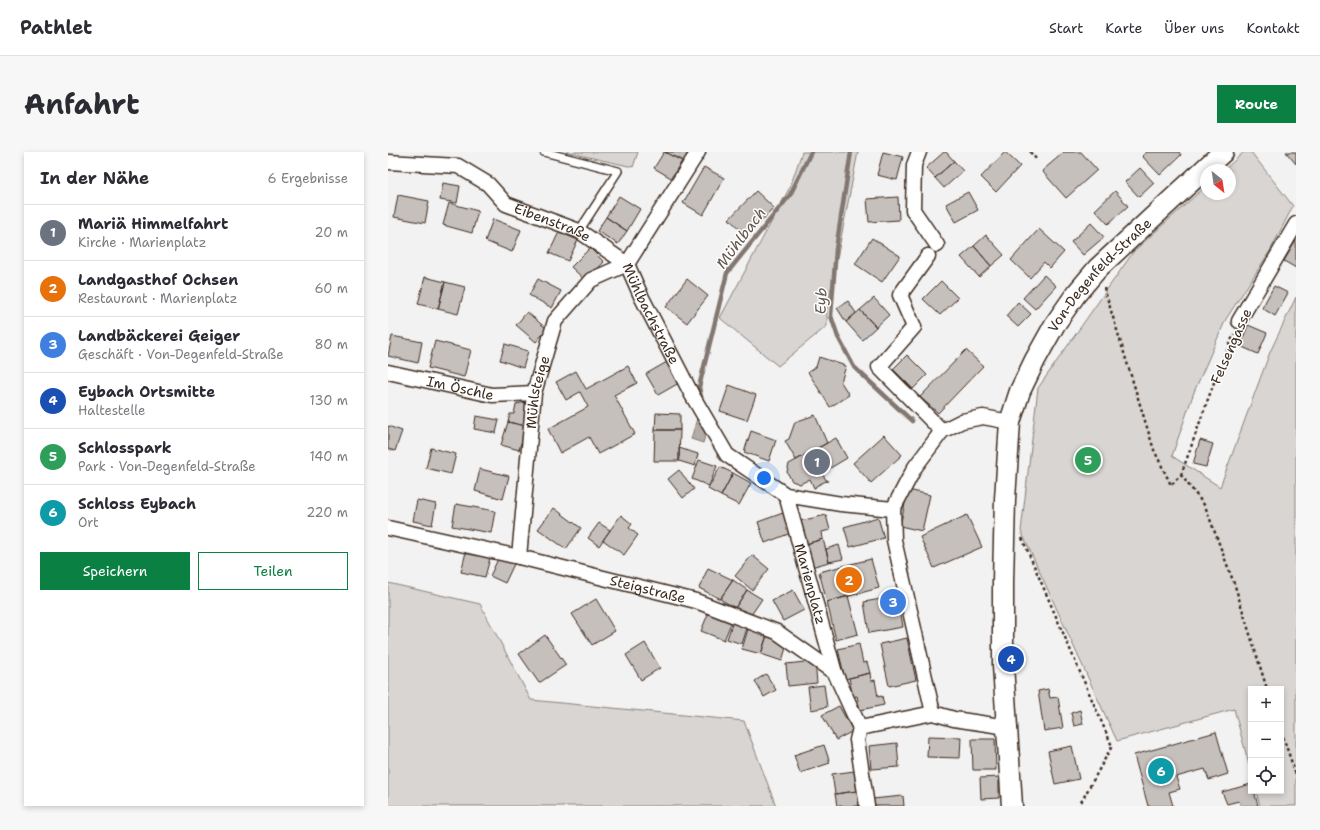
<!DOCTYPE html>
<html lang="de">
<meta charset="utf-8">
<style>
body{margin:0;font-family:"Shantell Sans",sans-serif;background:#f7f7f7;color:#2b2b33}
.controls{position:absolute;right:12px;bottom:12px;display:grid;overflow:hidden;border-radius:0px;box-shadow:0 2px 6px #0003}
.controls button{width:36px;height:36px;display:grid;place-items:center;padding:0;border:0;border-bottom:1px solid #e1e1e2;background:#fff;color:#2b2b33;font:20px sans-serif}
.compass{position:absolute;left:812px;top:12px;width:36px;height:36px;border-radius:50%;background:#fff;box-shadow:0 2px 6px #0003;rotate:150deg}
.you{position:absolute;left:376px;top:326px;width:14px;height:14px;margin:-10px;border:3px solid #fff;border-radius:50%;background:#1a73e8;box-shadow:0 0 0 6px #1a73e833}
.badge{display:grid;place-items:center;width:26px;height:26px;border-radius:50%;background:#0b8043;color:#fff;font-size:13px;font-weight:700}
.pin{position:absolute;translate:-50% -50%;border:2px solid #fff;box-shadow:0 1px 4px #0006}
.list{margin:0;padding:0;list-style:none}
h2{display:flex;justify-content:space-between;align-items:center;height:52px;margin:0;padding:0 16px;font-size:17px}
h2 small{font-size:13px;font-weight:400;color:#7c7c81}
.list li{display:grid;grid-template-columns:26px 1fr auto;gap:12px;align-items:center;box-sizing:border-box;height:56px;padding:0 16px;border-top:1px solid #e1e1e2}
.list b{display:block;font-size:15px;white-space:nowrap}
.list p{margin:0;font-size:13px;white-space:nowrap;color:#7c7c81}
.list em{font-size:13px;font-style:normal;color:#7c7c81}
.actions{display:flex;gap:8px;padding:12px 16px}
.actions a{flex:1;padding:9px 0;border:1px solid #0b8043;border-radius:0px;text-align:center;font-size:14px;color:#0b8043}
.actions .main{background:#0b8043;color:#fff}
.icon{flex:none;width:22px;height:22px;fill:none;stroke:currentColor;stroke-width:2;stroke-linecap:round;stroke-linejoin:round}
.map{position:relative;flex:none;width:908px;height:654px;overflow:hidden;border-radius:0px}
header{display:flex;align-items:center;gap:24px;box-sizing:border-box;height:56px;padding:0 20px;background:#fff;border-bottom:1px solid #e1e1e2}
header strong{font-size:19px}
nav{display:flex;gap:22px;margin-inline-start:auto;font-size:14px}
.intro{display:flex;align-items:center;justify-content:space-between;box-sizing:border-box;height:96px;padding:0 24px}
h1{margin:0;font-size:28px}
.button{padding:10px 18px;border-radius:0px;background:#0b8043;color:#fff;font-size:14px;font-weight:700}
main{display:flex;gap:24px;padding:0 24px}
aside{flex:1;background:#fff;border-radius:0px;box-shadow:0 2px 6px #0003}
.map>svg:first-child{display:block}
.green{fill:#d8d5d2;stroke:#8a8078}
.water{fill:#b2aba7;stroke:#827770}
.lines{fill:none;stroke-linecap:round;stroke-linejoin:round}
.stream{stroke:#827770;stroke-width:4.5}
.building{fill:#c6c0bd;stroke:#3b2a1e}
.lane-casing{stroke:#3b2a1e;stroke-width:10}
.street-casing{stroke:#3b2a1e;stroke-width:17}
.secondary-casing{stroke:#3b2a1e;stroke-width:23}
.path{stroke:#3b2a1e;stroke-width:2.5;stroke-dasharray:3 3;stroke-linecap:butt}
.lane{stroke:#fff;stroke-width:7}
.street{stroke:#fff;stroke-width:14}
.secondary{stroke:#fff;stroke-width:20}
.labels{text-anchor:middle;stroke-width:3;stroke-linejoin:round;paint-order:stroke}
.street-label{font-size:14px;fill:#3b2a1e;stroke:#fff}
.water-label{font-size:15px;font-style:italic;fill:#65574e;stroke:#fff}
</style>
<header>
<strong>Pathlet</strong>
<nav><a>Start</a><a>Karte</a><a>Über uns</a><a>Kontakt</a></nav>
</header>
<div class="intro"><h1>Anfahrt</h1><a class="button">Route</a></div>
<main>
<aside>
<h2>In der Nähe<small>6 Ergebnisse</small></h2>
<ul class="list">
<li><span class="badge" style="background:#6b7280">1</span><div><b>Mariä Himmelfahrt</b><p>Kirche · Marienplatz</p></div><em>20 m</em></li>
<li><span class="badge" style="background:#e8710a">2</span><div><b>Landgasthof Ochsen</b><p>Restaurant · Marienplatz</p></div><em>60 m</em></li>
<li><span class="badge" style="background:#3f7fe0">3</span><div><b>Landbäckerei Geiger</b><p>Geschäft · Von-Degenfeld-Straße</p></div><em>80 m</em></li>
<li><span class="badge" style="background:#1a4fb4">4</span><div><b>Eybach Ortsmitte</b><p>Haltestelle</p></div><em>130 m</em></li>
<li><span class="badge" style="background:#2e9e5b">5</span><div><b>Schlosspark</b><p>Park · Von-Degenfeld-Straße</p></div><em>140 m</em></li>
<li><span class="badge" style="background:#0f9aa8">6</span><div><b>Schloss Eybach</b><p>Ort</p></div><em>220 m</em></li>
</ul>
<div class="actions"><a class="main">Speichern</a><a>Teilen</a></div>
</aside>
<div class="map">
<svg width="908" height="654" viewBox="0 0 908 654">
<rect width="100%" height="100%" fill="#f3f2f2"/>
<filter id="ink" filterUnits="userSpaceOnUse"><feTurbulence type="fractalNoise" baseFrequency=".025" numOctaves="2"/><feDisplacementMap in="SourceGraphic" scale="8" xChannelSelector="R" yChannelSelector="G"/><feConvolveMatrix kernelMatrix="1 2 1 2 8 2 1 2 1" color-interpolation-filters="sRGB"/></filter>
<g filter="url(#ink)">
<path class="green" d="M178 0H250L245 15Z
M414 0H470L439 157V174L390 214 332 166 402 35Z
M856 0H863L905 54 882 99 838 167 806 240 784 304 832 335 882 200 908 145V654H872L868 639H893V537H863V620L846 557 729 589 633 379 650 236 746 99 818 34V42H842V18H836Z
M0 431 92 452 143 548 356 569 388 654H0Z"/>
<path class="water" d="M310 263 322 267 315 291 303 287Z"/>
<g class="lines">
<path class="stream" d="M463 0 448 97 443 164 450 185 466 215 524 269
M314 250 311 235 339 121 402 43 423 0"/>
</g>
<path class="building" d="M276 0 294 9 283 26 266 16Z
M277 0H300L296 9Z
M495 0 515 5 509 28 489 23Z
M556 0H558L566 9 547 26 538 16Z
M617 0 632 14 608 40 593 25Z
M676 0H693L709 18 678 46 654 19Z
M759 0H791L793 3 772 23 754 4Z
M898 0H908V12Z
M566 9 575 19 556 36 547 26Z
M316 15 336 26 315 63 295 51Z
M752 16 766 31 751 45 737 30Z
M55 31 72 34 69 51 52 48Z
M368 39 386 56 359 84 341 67Z
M727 39 740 54 720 72 707 58Z
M580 40 590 58 568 70 558 52Z
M10 43 41 49 37 71 6 65Z
M231 44 252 57 239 79 218 65Z
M510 45 511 68 481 70 479 47Z
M61 51 90 59 84 81 55 73Z
M218 65 239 79 230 92 209 79Z
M105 67 133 78 124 100 97 89Z
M703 71 716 85 695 103 683 90Z
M651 77 676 100 662 116 656 110 642 126 623 108Z
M171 80 190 88 180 109 161 101Z
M598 83 616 103 603 114 586 94Z
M484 86 512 104 494 130 467 112Z
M908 88V116L896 109Z
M586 94 603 114 591 125 573 105Z
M202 96 216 110 198 129 183 115Z
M656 123 668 134 647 157 635 146Z
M37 125 57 130 50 157 30 152Z
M150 127 173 139 164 156 141 143Z
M299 127 320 144 299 171 278 155Z
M553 129 570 146 552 163 535 147Z
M57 130 77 135 70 162 50 157Z
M886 134 900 141 887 164 874 156Z
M486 146 501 163 488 175 472 158Z
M460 149 468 161 458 170 449 156Z
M630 150 643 162 630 175 618 164Z
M472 158 488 175 474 188 458 170Z
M139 160 159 177 148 190 128 173Z
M860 173 879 181 870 202 852 194Z
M4 184 34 190 30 211 0 204Z
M47 189 83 198 76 225 40 216Z
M117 192 140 199 135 216 112 208Z
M578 198 595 214 550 261 532 245Z
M519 203 539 223 525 237 505 217Z
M431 205 458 214 453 230 461 243 442 255 420 220 428 215Z
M279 210 291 231 270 243 258 222Z
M240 214 249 231 226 243 247 282 210 302 201 285 172 301 160 277 200 255 192 240 178 248 168 230 188 219 198 237Z
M341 233 368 243 359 268 332 259Z
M143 249 138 274 120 270 122 262H126L128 252Z
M268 261 292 262V278H267Z
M427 263 439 291 408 308 397 289 401 287 407 270Z
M88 264 111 268 108 281 86 277Z
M120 270 138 274 131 298 113 293Z
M0 274 14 279 7 299 0 297Z
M267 278H292L291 309H266Z
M363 279 388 288 381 309 356 300Z
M496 283 514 303 483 331 465 311Z
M448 286 459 306 434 321 438 328H440L439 330 438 329 428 334 427 336H426L422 327 412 332 404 329 399 320 401 312Z
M812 288 825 292 818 315 805 312Z
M43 296 68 302 63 322 38 316Z
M291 296 310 302 307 314 291 309Z
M311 308 329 314 321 334 304 327Z
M332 315 345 321 333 344 320 337Z
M92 317 121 324 115 347 87 339Z
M291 318 306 337 295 346 280 327Z
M345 321 363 331 351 353 333 344Z
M520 338 542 343 534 379 512 374Z
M29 348 48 352 44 373 25 369Z
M68 352 107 359 103 381 64 374Z
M166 356 193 376 178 397 150 377Z
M395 361 403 381 377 391 370 370Z
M233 363 244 372 241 376 250 383 236 403 215 388Z
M438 363 442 378 434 380 435 387 418 392 412 369Z
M579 363 594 395 546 416 532 385Z
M490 365 496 386 462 395 456 375Z
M211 371 222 378 211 394 200 386Z
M435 387 441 410 423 415 418 392Z
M451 393 455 407 441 410 438 397Z
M78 400 102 406 97 425 73 420Z
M364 403 381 417 364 438 347 424Z
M111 405 126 412 117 431 102 424Z
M483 407 491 436 439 450 431 420Z
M320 416 345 428 332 447 311 436Z
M345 428 359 438 347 456 332 447Z
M359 438 374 447 361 466 347 456Z
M405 438 416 458 395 469 384 449Z
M460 444 470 482 448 488 439 450Z
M510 444 515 475 481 481 476 450Z
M208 447 227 479 204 493 184 462Z
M320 462 343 471 336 488 313 479Z
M345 469 360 473 354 492 339 487Z
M360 477 379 483 373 502 354 497Z
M157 483 178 513 151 531 131 502Z
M379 483 400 489 394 509 373 502Z
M519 486 528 528 501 534 492 492Z
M257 491 272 516 253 528 238 503Z
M471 492 475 511 479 510 482 521 457 527 450 497Z
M427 509 429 531 400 534 398 512Z
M482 521 483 529 487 528 490 545 494 544 496 553 472 558 469 544 465 545 461 526Z
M378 522 388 538 376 545 367 529Z
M436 533 439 555 423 558 420 535Z
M660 537 662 546 670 545 675 576 656 579 650 539Z
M451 554 465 579 448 588 434 563Z
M692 558 695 572 686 574 683 561Z
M828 580 840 622 821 628 817 617 788 625 792 637 781 640 785 654H760L746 603Z
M540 584 573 585 572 606 539 605Z
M584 587H607L608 618H585Z
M509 591 511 615 483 617 481 594Z
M436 593 442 611 412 621 406 603Z
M684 594 691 627 667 632 660 599Z
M466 619 469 639 447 642 444 622Z
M611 625V646L593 647 592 626Z
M863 632V639H866L870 654H853L851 649 839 652 834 640Z
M469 639 471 654H449L447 642Z
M515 644 516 654H485L484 647Z"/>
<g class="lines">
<g class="lane-casing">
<path id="lane" d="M156 0 230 19 191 79"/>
</g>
<g class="street-casing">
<g id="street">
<path d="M531 0 526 13 525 58 549 93"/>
<path id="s1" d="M0 10 70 14 100 32 118 52 191 79 239 112"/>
<path d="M540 104 512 143 526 175 491 215 554 279"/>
<path id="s2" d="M239 112 253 144 304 243 339 303 398 343 453 352 505 357"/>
<path d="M239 112 310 0"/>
<path d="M851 169 908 72"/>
<path id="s3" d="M0 220 104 243 146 241"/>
<path id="s4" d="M398 343 447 521"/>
<path id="s5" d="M0 376 131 405 308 449 389 480 447 521 472 576"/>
<path id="s6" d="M131 405 146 241 167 169 203 128 239 112"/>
<path d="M545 561 506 388 505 357 527 315 554 279 574 269 595 265 622 270"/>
<path d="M472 576 545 561 566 567 619 575"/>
<path d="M472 576 469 588 479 654"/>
</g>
</g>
<g class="secondary-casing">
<g id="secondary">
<path id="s7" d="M624 654 615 513V430L617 347 622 270 632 239 647 208 667 172 688 142 710 116 835 0"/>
</g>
</g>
<path class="path" d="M642 0 649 8
M716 136 766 298 783 333 793 323 817 354 847 434 879 537
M793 323 829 222 846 182
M634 386 724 594 691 654
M893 579 908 623"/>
<use href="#lane" class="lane"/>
<use href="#street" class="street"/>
<use href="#secondary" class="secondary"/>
</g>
</g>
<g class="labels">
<g class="street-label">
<text dy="5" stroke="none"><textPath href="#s1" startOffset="182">Eibenstraße</textPath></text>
<text dy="5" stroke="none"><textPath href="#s7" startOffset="559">Von-Degenfeld-Straße</textPath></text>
<text dy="5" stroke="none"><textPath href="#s2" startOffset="55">Mühlbachstraße</textPath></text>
<text transform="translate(843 194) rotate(-66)" y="5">Felsengasse</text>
<text dy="5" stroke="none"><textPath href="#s3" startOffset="74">Im Öschle</textPath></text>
<text dy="5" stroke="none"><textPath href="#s6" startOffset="166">Mühlsteige</textPath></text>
<text dy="5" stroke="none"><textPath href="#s4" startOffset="92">Marienplatz</textPath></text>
<text dy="5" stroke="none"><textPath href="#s5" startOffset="267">Steigstraße</textPath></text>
</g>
<g class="water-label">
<text transform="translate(353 86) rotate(-53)" y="5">Mühlbach</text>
<text transform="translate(433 149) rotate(-88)" y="5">Eyb</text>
</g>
</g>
</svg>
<div class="controls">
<button>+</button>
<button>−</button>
<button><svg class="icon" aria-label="locate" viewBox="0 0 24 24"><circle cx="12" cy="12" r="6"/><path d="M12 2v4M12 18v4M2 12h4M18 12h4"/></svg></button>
</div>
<svg class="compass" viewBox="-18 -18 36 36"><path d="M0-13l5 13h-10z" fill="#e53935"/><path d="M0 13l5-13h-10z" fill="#7c7c81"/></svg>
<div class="you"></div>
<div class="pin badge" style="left:429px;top:310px;background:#6b7280">1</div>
<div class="pin badge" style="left:461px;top:428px;background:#e8710a">2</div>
<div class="pin badge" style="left:505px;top:450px;background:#3f7fe0">3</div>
<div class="pin badge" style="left:623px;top:507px;background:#1a4fb4">4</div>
<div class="pin badge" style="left:700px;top:308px;background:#2e9e5b">5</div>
<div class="pin badge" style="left:773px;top:619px;background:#0f9aa8">6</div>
</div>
</main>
